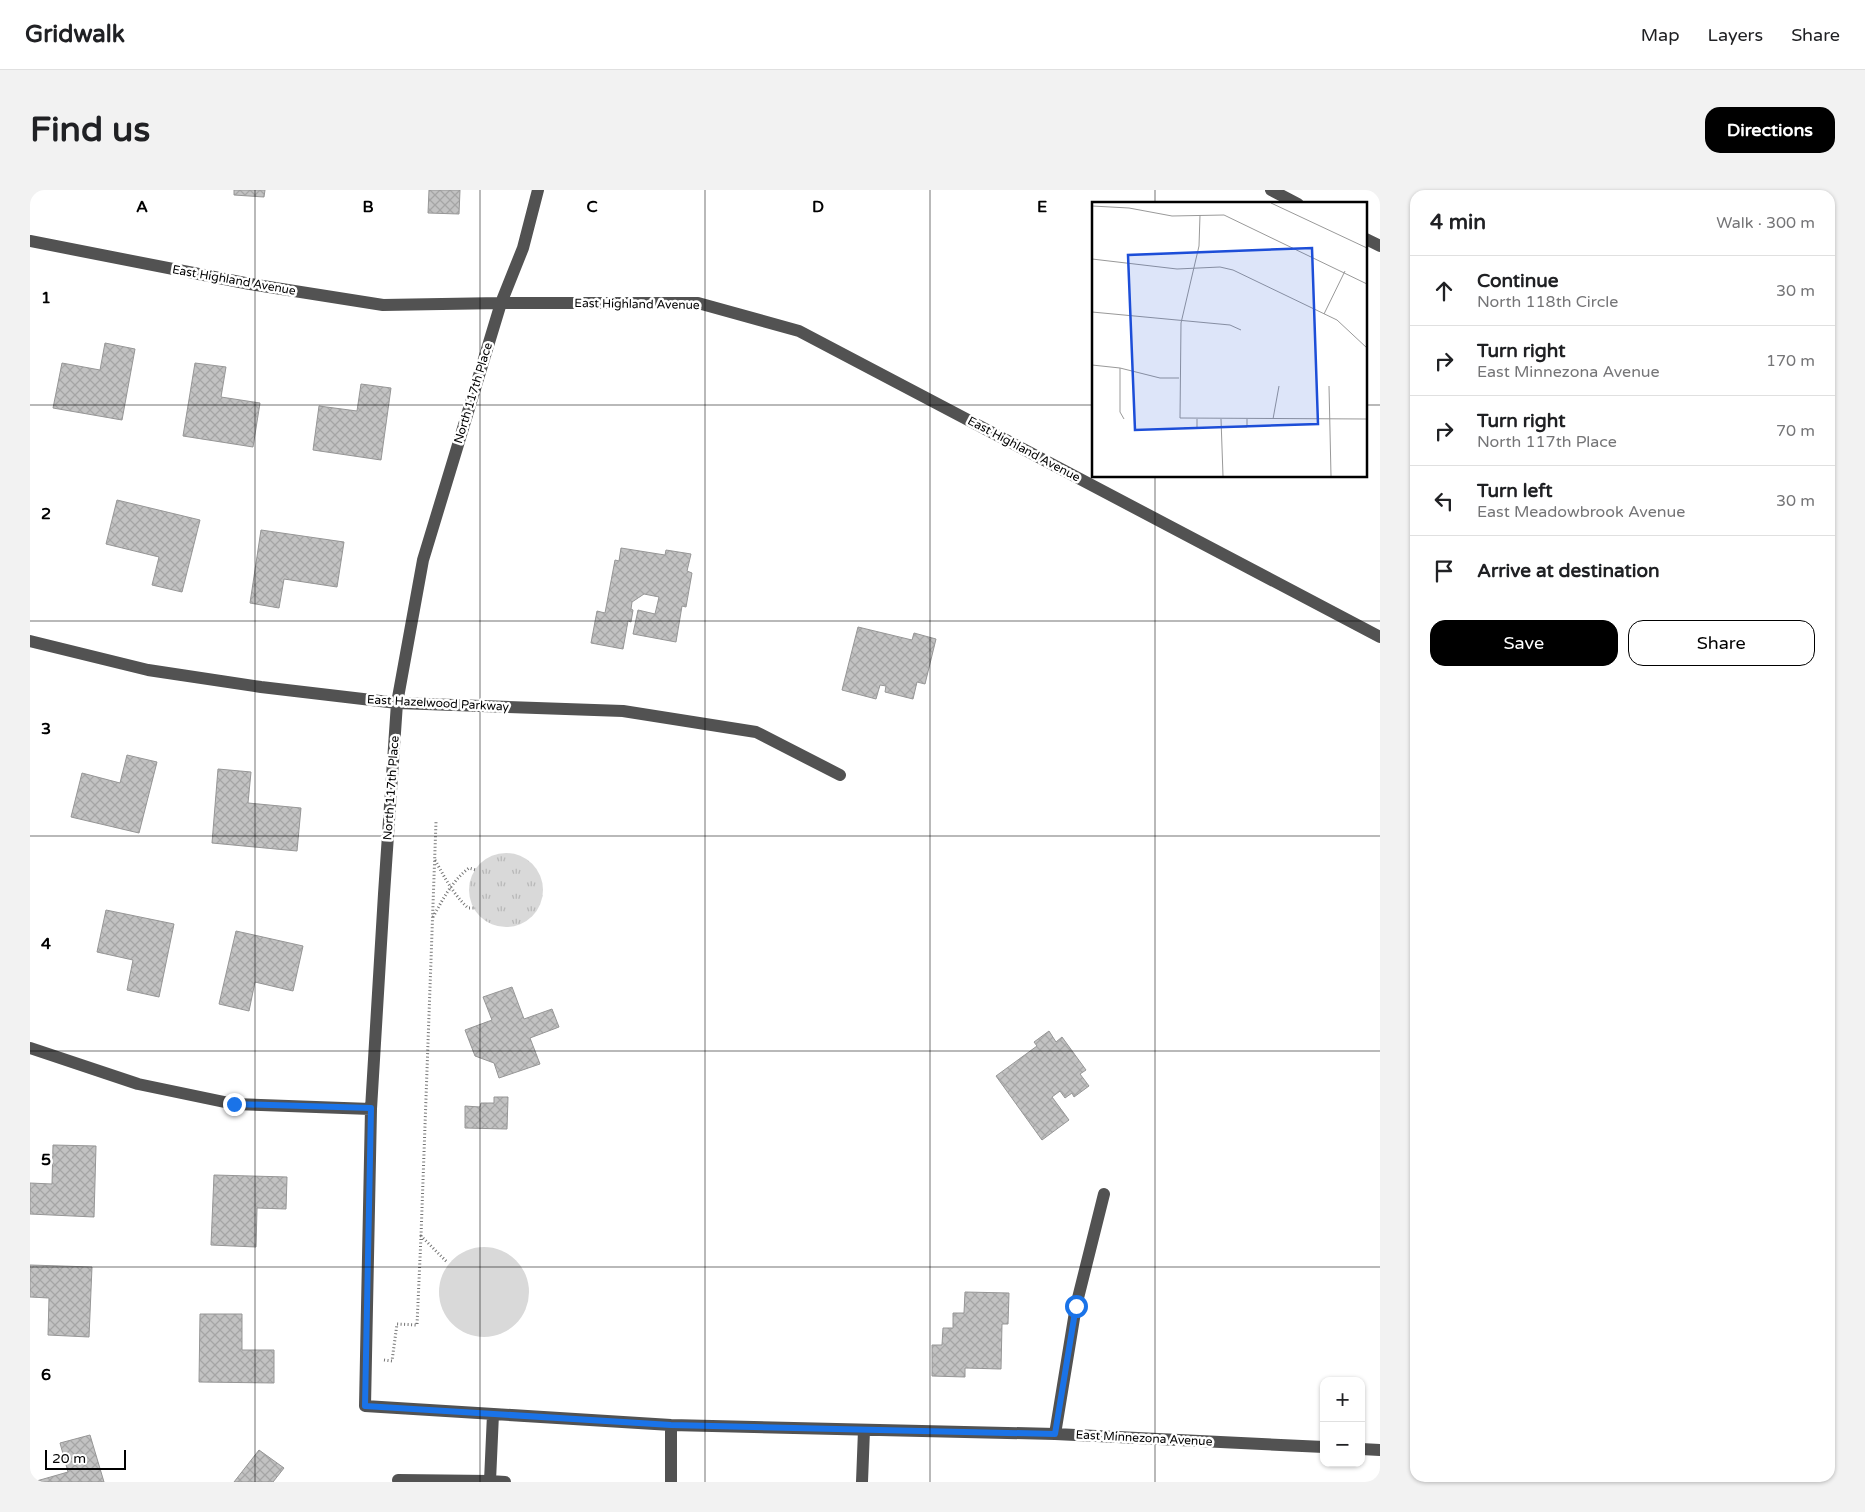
<!DOCTYPE html>
<meta charset="utf-8">
<style>
body{margin:0;font-family:"Varela Round",sans-serif;background:#f2f2f2;color:#202124}
.controls{position:absolute;right:15px;bottom:15px;display:grid;overflow:hidden;border-radius:10px;box-shadow:0 1px 4px #0004}
.controls button{width:45px;height:45px;display:grid;place-items:center;padding:0;border:0;border-bottom:1px solid #e0e0e0;background:#fff;color:#202124;font:25px sans-serif}
.scale{position:absolute;left:15px;bottom:12px;width:81px;box-sizing:border-box;padding-left:5px;border:2px solid #000;border-top:0;font-size:14px;line-height:18px;white-space:nowrap;color:#000;-webkit-text-stroke:4px #fff;paint-order:stroke}
.stop{position:absolute;width:15px;height:15px;margin:-11px;border:4px solid #1a73e8;border-radius:50%;background:#fff}
.stop.end{background:#1a73e8;border-color:#fff;box-shadow:0 1px 5px #0008}
.list{margin:0;padding:0;list-style:none}
h2{display:flex;justify-content:space-between;align-items:center;height:65px;margin:0;padding:0 20px;font-size:21px}
h2 small{font-size:16px;font-weight:400;color:#757577}
.list li{display:grid;grid-template-columns:32px 1fr auto;gap:15px;align-items:center;box-sizing:border-box;height:70px;padding:0 20px;border-top:1px solid #e0e0e0}
.list b{display:block;font-size:19px;white-space:nowrap}
.list p{margin:0;font-size:16px;white-space:nowrap;color:#757577}
.list em{font-size:16px;font-style:normal;color:#757577}
.actions{display:flex;gap:10px;padding:15px 20px}
.actions a{flex:1;padding:11px 0;border:1px solid #000;border-radius:15px;text-align:center;font-size:18px;color:#000}
.actions .main{background:#000;color:#fff}
.icon{flex:none;width:28px;height:28px;fill:none;stroke:currentColor;stroke-width:2;stroke-linecap:round;stroke-linejoin:round}
.map{position:relative;flex:none;width:1350px;height:1292px;overflow:hidden;border-radius:15px}
header{display:flex;align-items:center;gap:30px;box-sizing:border-box;height:70px;padding:0 25px;background:#fff;border-bottom:1px solid #e0e0e0}
header strong{font-size:24px}
nav{display:flex;gap:28px;margin-inline-start:auto;font-size:18px}
.intro{display:flex;align-items:center;justify-content:space-between;box-sizing:border-box;height:120px;padding:0 30px}
h1{margin:0;font-size:35px}
.button{padding:12px 22px;border-radius:15px;background:#000;color:#fff;font-size:18px;font-weight:700}
main{display:flex;gap:30px;padding:0 30px}
aside{flex:1;background:#fff;border-radius:15px;box-shadow:0 1px 4px #0004}
.map>svg:first-child{display:block}
.grass{fill:#d9d9d9}
.park{fill:url(#park-tufts)}
.building{fill:url(#building-cross-hatch);stroke:#969696}
.lines{fill:none;stroke-linecap:round;stroke-linejoin:round}
.path{stroke:#747474;stroke-width:3;stroke-dasharray:1 2.5;stroke-linecap:butt}
.minor{stroke:#525252;stroke-width:12}
.route{stroke:#1a73e8;stroke-width:6}
.grid{fill:none;stroke:#000;stroke-width:1;stroke-opacity:0.55}
.labels{text-anchor:middle;stroke-width:5;stroke-linejoin:round;paint-order:stroke}
.street-label{font-size:12px;fill:#000;stroke:#fff}
.inset-road{fill:none;stroke:#999;stroke-width:1}
.view{fill:#1d4ed8;fill-opacity:0.15;stroke:#1d4ed8;stroke-width:2.5}
.inset-edge{fill:none;stroke:#000;stroke-width:2.5}
.grid-label{font-size:16px;text-anchor:middle;font-weight:bold;fill:#000;stroke:#fff;stroke-width:5;stroke-linejoin:round;paint-order:stroke}
</style>
<header>
<strong>Gridwalk</strong>
<nav><a>Map</a><a>Layers</a><a>Share</a></nav>
</header>
<div class="intro"><h1>Find us</h1><a class="button">Directions</a></div>
<main>
<div class="map">
<svg width="1350" height="1292" viewBox="0 0 1350 1292">
<defs>
<pattern id="park-tufts" width="24" height="20" patternUnits="userSpaceOnUse" patternTransform="scale(1.25)"><rect width="24" height="20" fill="#d9d9d9"/><path d="M3 7l-1-3M5 7V3M7 7l1-3M15 17l-1-3M17 17v-4M19 17l1-3" fill="none" stroke="#b8b8b8"/></pattern>
<pattern id="building-cross-hatch" width="8" height="8" patternUnits="userSpaceOnUse" patternTransform="scale(1.25)"><rect width="8" height="8" fill="#c2c2c2"/><path d="M0 0l8 8M0 8l8-8" fill="none" stroke="#a5a5a5"/></pattern>
</defs>
<rect width="100%" height="100%" fill="#fff"/>
<path class="grass" d="M409 1102a45 45 0 1 1 90 0a45 45 0 1 1-90 0Z"/>
<path class="park" d="M439 700a37 37 0 1 1 74 0a37 37 0 1 1-74 0Z"/>
<path class="building" d="M204 0H235L234 7 204 5Z
M399 0H430L429 24 398 23Z
M75 153 105 159 92 230 23 218 32 173 70 180Z
M165 173 196 177 191 207 230 213 223 257 153 246Z
M331 194 361 198 351 270 283 260 289 216 327 221Z
M87 310 170 330 152 402 122 395 129 367 76 354Z
M231 340 314 352 307 397 254 389 249 418 220 413Z
M591 358 635 365 636 360 661 364 657 381 662 383 656 417 652 416 646 452 603 444 608 420 625 424 629 407 614 404 602 412 601 419 603 420 601 432 598 431 593 459 561 453 567 421 575 423 585 370 589 371Z
M828 437 882 450 884 443 906 449 895 494 887 492 883 509 855 502 856 496 850 495 846 509 812 500Z
M97 565 127 572 109 643 41 627 52 583 90 593Z
M188 579 221 582 218 613 271 618 267 661 182 653Z
M76 720 144 734 129 807 97 800 103 770 67 762Z
M206 741 273 756 263 801 225 792 219 821 189 814Z
M482 797 494 829 522 819 529 837 500 848 510 874 469 888 464 873 445 866 435 840 462 830 453 807Z
M1019 841 1026 852 1032 847 1056 880 1050 884 1059 896 1044 907 1042 903 1035 908 1030 901 1022 907 1039 930 1012 950 966 886 1007 856 1004 852Z
M464 907H478L477 939 435 938V916L450 917 451 913H464Z
M23 955 66 956 64 1027 0 1024V993L22 994Z
M184 985 257 987 256 1019 227 1018 226 1057 181 1055Z
M0 1075 62 1077 59 1147 18 1145 19 1108 0 1107Z
M935 1102 979 1103 978 1134H972L971 1179 935 1178V1187L902 1186V1155H912L913 1138H923V1123H934Z
M170 1124H212V1160H244V1193L169 1192Z
M60 1245 74 1292H3L38 1282 30 1253Z
M229 1260 254 1278 243 1292H204Z"/>
<g class="lines">
<path class="path" d="M405 670C415 688 423 704 438 718H445
M403 727C413 709 422 691 439 678L446 680
M391 1046 406 632
M354 1170 362 1171 367 1134 387 1135 391 1046 417 1072"/>
<path class="minor" d="M508 0 493 58 471 113 393 370 367 513 354 704 341 919 335 1216 641 1235 1025 1244 1294 1257
M1241 0 1268 14
M1336 49 1350 56
M0 51 220 94 353 115 471 113H668L769 141 1350 447
M0 451 118 480 231 497 367 513 593 521 726 542 810 585
M0 858 108 894 204 914 341 919
M1025 1244 1046 1116 1074 1004
M1331 1259 1350 1260
M368 1290 460 1291 463 1224
M460 1291 475 1292
M641 1292V1235
M832 1292 834 1240"/>
</g>
<g class="lines">
<path class="route" d="M204 914 341 918 335 1216 641 1235 1025 1244 1046 1116"/>
</g>
<path class="grid" d="M225 0V1292M450 0V1292M675 0V1292M900 0V1292M1125 0V14M0 215H1064M1336 215H1350M1125 286V1292M0 431H1350M0 646H1350M0 861H1350M0 1077H1350"/>
<g class="labels">
<g class="street-label">
<text transform="translate(204 90) rotate(10)" y="4">East Highland Avenue</text>
<text transform="translate(607 114) rotate(1)" y="4">East Highland Avenue</text>
<text transform="translate(443 203) rotate(-73)" y="4">North 117th Place</text>
<text transform="translate(994 259) rotate(28)" y="4">East Highland Avenue</text>
<text transform="translate(408 513) rotate(3)" y="4">East Hazelwood Parkway</text>
<text transform="translate(361 598) rotate(-86)" y="4">North 117th Place</text>
<text transform="translate(1114 1248) rotate(3)" y="4">East Minnezona Avenue</text>
</g>
</g>
<g transform="translate(1062 12)">
<rect width="275" height="275" fill="#fff"/>
<path class="inset-road" d="M179 1 275 46M0 4 37 6 80 14 132 13 275 82M108 13 107 44 89 121 88 216 275 217M0 57 85 67 128 65 141 68 245 118 275 146M0 110 138 123 149 128M232 112 253 69M0 163 28 166 68 176H87M28 166V210L32 217M237 184 239 274M129 217 131 274M181 217 187 184M144 225H155V217M92 226H105V217"/>
<path class="view" d="M220 46 226 222 43 228 36 53Z"/>
<rect width="275" height="275" class="inset-edge"/>
</g>
<g class="grid-label">
<text x="112" y="22">A</text>
<text x="338" y="22">B</text>
<text x="562" y="22">C</text>
<text x="788" y="22">D</text>
<text x="1012" y="22">E</text>
<text x="16" y="113">1</text>
<text x="16" y="329">2</text>
<text x="16" y="544">3</text>
<text x="16" y="759">4</text>
<text x="16" y="975">5</text>
<text x="16" y="1190">6</text>
</g>
</svg>
<div class="controls">
<button>+</button>
<button>−</button>
</div>
<div class="scale">20 m</div>
<div class="stop" style="left:1046px;top:1116px"></div>
<div class="stop end" style="left:204px;top:914px"></div>
</div>
<aside>
<h2>4 min<small>Walk · 300 m</small></h2>
<ul class="list">
<li><svg class="icon" aria-label="ahead" viewBox="0 0 24 24"><path d="M12 20V5M6 11l6-6 6 6"/></svg><div><b>Continue</b><p>North 118th Circle</p></div><em>30 m</em></li>
<li><svg class="icon" aria-label="right" viewBox="0 0 24 24"><path d="M7 20v-9h11M14 6l5 5-5 5"/></svg><div><b>Turn right</b><p>East Minnezona Avenue</p></div><em>170 m</em></li>
<li><svg class="icon" aria-label="right" viewBox="0 0 24 24"><path d="M7 20v-9h11M14 6l5 5-5 5"/></svg><div><b>Turn right</b><p>North 117th Place</p></div><em>70 m</em></li>
<li><svg class="icon" aria-label="left" viewBox="0 0 24 24"><path d="M17 20v-9H6M10 6l-5 5 5 5"/></svg><div><b>Turn left</b><p>East Meadowbrook Avenue</p></div><em>30 m</em></li>
<li><svg class="icon" aria-label="arrive" viewBox="0 0 24 24"><path d="M6 21V4h12l-3 4 3 4H6"/></svg><div><b>Arrive at destination</b></div></li>
</ul>
<div class="actions"><a class="main">Save</a><a>Share</a></div>
</aside>
</main>
